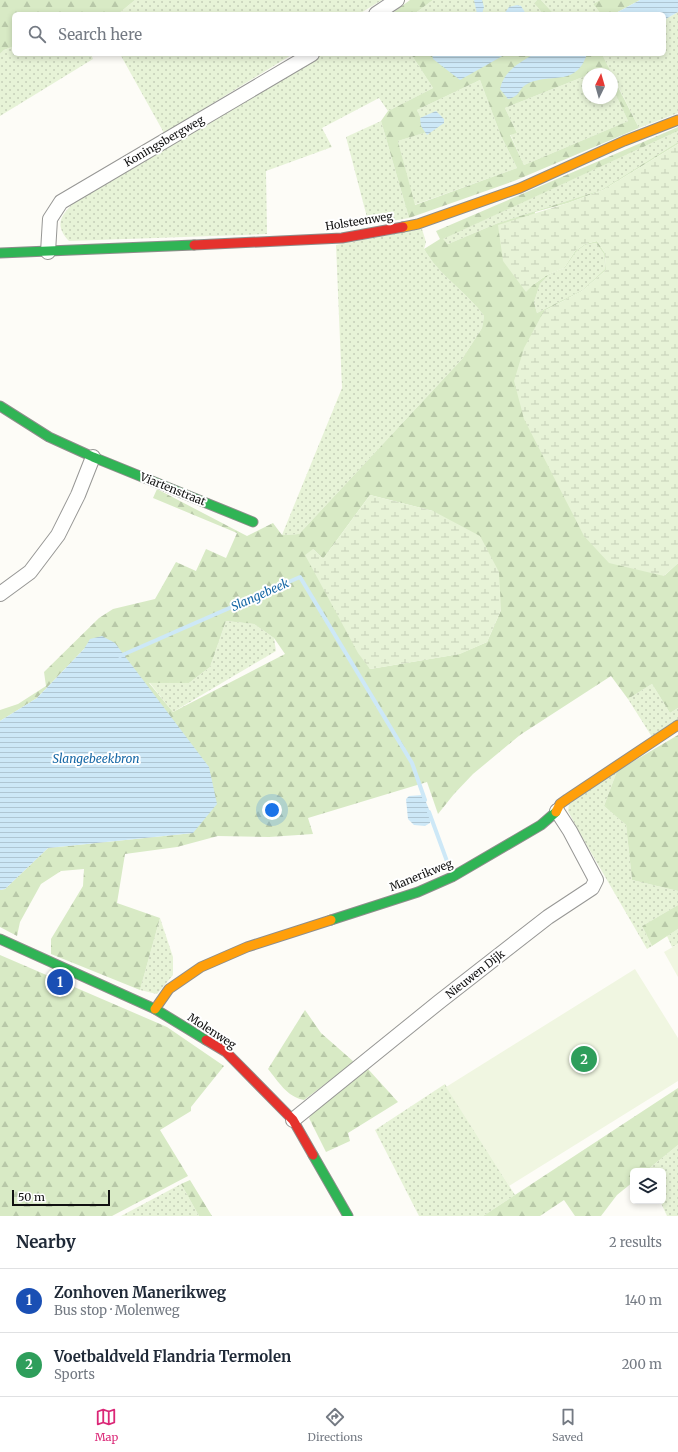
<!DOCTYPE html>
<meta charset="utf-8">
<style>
body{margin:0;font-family:Merriweather,serif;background:#f6f6f7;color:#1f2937}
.controls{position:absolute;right:12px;bottom:12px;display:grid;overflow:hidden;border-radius:6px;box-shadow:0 2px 6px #0003}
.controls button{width:36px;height:36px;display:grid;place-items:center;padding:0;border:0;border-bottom:1px solid #e0e1e3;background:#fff;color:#1f2937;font:20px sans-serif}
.compass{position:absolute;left:582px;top:68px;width:36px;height:36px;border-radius:50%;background:#fff;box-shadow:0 2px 6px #0003;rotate:5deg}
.scale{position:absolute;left:12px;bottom:10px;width:98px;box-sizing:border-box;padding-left:4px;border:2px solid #111;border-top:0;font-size:11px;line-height:14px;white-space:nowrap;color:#111;-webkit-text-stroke:3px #fff;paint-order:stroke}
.you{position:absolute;left:272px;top:810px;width:14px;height:14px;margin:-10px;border:3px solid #fff;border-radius:50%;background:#1a73e8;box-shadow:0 0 0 6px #1a73e833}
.badge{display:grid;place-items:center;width:26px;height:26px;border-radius:50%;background:#db2777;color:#fff;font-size:13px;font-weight:700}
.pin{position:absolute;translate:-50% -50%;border:2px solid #fff;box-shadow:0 1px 4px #0006}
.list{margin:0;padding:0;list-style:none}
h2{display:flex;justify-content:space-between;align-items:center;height:52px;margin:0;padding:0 16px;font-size:17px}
h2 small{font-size:13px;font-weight:400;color:#747a83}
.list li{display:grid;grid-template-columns:26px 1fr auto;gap:12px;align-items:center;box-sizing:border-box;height:64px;padding:0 16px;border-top:1px solid #e0e1e3}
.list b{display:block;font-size:15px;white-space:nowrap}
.list p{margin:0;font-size:13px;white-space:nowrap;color:#747a83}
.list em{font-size:13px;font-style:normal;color:#747a83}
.icon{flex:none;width:22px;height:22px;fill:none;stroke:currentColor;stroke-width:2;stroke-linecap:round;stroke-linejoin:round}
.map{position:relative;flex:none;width:678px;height:1216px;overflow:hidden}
.search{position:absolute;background:#fff;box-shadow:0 2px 6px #0003;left:12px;right:12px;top:12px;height:44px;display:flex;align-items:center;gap:10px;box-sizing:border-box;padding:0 14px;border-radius:6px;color:#747a83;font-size:15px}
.sheet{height:180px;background:#fff}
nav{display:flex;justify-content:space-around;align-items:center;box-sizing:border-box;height:56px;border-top:1px solid #e0e1e3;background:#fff;font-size:11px;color:#747a83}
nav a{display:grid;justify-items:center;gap:2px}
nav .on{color:#db2777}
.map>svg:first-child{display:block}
.grass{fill:url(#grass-dots)}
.forest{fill:url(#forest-firs);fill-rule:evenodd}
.wetland{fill:url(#wetland-marsh)}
.pitch{fill:#f0f6e1}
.water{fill:url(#water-rules)}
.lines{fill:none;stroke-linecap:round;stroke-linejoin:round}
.stream{stroke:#cde8f7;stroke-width:4}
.street-casing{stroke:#979795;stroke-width:16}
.fast-casing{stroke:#8e8d8b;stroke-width:11}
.slow-casing{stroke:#8e8d8b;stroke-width:11}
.jam-casing{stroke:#8e8d8b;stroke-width:11}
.street{stroke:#fffffe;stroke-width:14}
.fast{stroke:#30b455;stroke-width:9}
.slow{stroke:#ff9f0a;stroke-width:9}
.jam{stroke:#e5322d;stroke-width:9}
.labels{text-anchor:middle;stroke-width:4;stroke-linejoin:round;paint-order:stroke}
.street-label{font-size:11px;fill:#111;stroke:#fff}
.water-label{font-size:12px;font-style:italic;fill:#1768a6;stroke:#fff}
</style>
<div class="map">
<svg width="678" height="1216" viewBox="0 0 678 1216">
<defs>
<pattern id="grass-dots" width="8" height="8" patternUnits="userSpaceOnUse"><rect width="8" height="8" fill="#e7f3d7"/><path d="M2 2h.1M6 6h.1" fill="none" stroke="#c5cfb8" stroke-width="1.8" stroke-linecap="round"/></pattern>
<pattern id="forest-firs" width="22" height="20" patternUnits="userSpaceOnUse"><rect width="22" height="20" fill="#d8eac5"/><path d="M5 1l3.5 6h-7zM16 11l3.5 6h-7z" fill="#b8c8a8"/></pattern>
<pattern id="wetland-marsh" width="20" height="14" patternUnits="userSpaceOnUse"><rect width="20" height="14" fill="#e7f3d7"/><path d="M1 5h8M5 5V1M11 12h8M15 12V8" fill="none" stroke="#c5cfb8"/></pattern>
<pattern id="water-rules" width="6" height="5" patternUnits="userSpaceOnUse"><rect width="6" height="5" fill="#cde8f7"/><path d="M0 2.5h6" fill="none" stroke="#afc6d3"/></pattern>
</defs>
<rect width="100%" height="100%" fill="#fdfcf7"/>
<path class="grass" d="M135 0H382L359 14H118Z
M433 0H537L534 3 543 14H414Z
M541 0H600L593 4 601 14H554Z
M678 12V113L639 128 602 54H664V20Z
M14 46V54H91L93 59 0 116V54L4 50Z
M120 54H293L164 133Z
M322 54H411L433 88 388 111 379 98 322 128 332 147 266 171 267 234 69 241C52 223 63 213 78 199Z
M588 75V98H612V89L614 91 628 121 524 165 510 134 517 133 505 108Z
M480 80 501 136 517 168 414 205 398 141 426 132 417 110Z
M381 121 409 218 369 225 346 137Z
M678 131V142L601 190 498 223 448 244 442 239Z
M422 229 426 242 424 249C439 276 467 292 484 316L482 328 462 359 299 534 282 535 342 388 336 245Z
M596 243 604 254 605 269 582 290 537 313 534 302 540 284 549 275 565 268 576 252 585 245Z
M226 621 254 624 274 638 276 651 173 712 149 682 189 683 210 667Z
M652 684 670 713 678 708V731L652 737 628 699Z
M617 771 604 806 626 825 632 880 678 891V905L642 926 652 946 647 949 578 830 568 811 569 804Z
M160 918 173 957V975L157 994 140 990Z
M678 929V944L672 947 667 936Z
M445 1084 515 1195 483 1216H419L375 1130Z
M678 1145V1216H667L660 1201H663V1171H646Z
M181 1184 199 1216H121Z"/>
<path class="forest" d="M0 0H135L118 14H14V46L4 50 0 54Z
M410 0H433L414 14H391Z
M537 0H541L554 14H543L534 3Z
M600 0H640L614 14H601L593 4Z
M411 54H602L612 74H588V75L505 108 517 133 510 135 524 165 628 121 614 91 612 89V75L639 128 514 181 409 218 381 121 388 111 433 88ZM480 80 501 136 517 168 415 205 398 141 427 132 417 110Z
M678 127V131L443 239 448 244 498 223 601 190 678 142V144L603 190 568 203 535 212 534 284 547 275 564 268 575 251 585 244 597 241 605 253 606 270 582 291 544 311 664 576 678 563V708L670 713 652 684 628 699 611 676 520 735 473 774 454 794 438 814 427 782 308 818 313 834 269 837 218 836 177 847 125 854 117 903 160 918 140 990 51 954V939L83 886 84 869 61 871 41 884 20 922 17 936 0 927V890L5 889 48 848 193 833 84 649 37 698 0 721V710L18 704 46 686 44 672 99 618 113 609 155 599 176 562 196 571 206 549 226 558 237 533 153 498 157 489 247 536 273 523 282 535 299 534 462 359 482 328 484 316C467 292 439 276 424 249L440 239 436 231ZM596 243 604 254 605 269 582 290 537 313 534 302 540 284 549 275 565 268 576 252 585 245ZM370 495 433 511 501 610 487 642 459 654 370 669 313 549 323 559ZM226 621 254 624 274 638 285 654 173 712 149 683H189L210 667Z
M678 735V891L632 880 626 825 604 806 617 771Z
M678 905V929L652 946 642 926Z
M0 955 167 1027 224 1066 191 1107V1111L160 1130 188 1176 112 1216H0Z
M305 1010 321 1033 354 1062 304 1100C287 1097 278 1081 268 1069Z
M368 1069 398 1102 348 1133 350 1141 326 1152 309 1118 315 1110Z
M678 1088V1145L646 1171H633V1182L617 1195 601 1216H575L564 1200 540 1216H483Z
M190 1180 212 1216H199L181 1184Z"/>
<path class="wetland" d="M678 144V563L664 576 609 563 584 536 524 419 514 381 524 348 544 311 582 291 606 270 605 253 597 241 585 244 575 251 564 268 547 275 534 284 526 292 503 261 498 225 568 203 603 190Z
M370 495 433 511 480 536 499 572 501 610 487 642 460 654 370 669 358 653 305 555 313 549 323 559Z"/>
<path class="pitch" d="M678 944V977L664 952Z
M635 969 678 1038V1081L509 1186 446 1087Z"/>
<path class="water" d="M474 0H482L484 7 482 14H477Z
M640 0H678V12L664 20V14H614Z
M517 5 521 6 526 14H504L509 7Z
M434 54H461L471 56 473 54H506L460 80 433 59 432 55Z
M534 54H587C576 88 550 72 527 84 518 89 521 96 508 99L500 89C504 71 519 63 534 54Z
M436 111 444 119V123L427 135 421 126 420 118Z
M102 636 115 643 209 767 217 804 193 833 48 848 5 889 0 890V721L37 698 84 649 90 639Z
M423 795 431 814 430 823 425 826 414 825 408 819 406 799 409 796Z"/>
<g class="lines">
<path class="stream" d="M120 656 300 577 412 763 425 800
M429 812 448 864"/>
<g class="street-casing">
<path id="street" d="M376 14 397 0
M48 252 50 219 61 202 312 54
M0 594 30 572 58 535 78 495 93 457
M293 1120 439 1002 548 917 592 888 596 880 570 831 557 811"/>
</g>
<g class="fast-casing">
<path id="fast" d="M0 253 194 245
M0 406 49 437 93 457 253 522
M331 920 418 892 452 877 541 825 556 812
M0 939 155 1009 206 1040
M313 1155 348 1216"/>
</g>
<g class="slow-casing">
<path id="slow" d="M403 227 418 224 520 188 624 141 678 120
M556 812 560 804 567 799 678 725
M155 1009 169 989 201 967 247 947 331 920"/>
</g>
<g class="jam-casing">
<path id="jam" d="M194 245 342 238 403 227
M206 1040 226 1052 293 1120 313 1155"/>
</g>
<use href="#street" class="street"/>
<use href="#fast" class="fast"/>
<use href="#slow" class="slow"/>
<use href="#jam" class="jam"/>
</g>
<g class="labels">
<g class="street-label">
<text transform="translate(164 141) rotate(-30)" y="4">Koningsbergweg</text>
<text transform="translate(359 221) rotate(-9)" y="4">Holsteenweg</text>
<text transform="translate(173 489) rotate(22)" y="4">Viartenstraat</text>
<text transform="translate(421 875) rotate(-22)" y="4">Manerikweg</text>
<text transform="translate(475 974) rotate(-38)" y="4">Nieuwen Dijk</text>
<text transform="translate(212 1031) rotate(33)" y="4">Molenweg</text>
</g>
<g class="water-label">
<text transform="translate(260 595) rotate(-24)" y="4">Slangebeek</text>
<text x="96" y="763">Slangebeekbron</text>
</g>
</g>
</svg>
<div class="controls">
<button><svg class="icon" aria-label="layers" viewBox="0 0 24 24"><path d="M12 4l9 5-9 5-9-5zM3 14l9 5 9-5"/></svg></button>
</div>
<svg class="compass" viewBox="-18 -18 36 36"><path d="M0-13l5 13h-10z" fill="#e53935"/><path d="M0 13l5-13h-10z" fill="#747a83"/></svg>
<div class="scale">50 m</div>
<div class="you"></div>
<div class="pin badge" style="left:60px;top:982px;background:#1a4fb4">1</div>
<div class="pin badge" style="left:584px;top:1059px;background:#2e9e5b">2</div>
<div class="search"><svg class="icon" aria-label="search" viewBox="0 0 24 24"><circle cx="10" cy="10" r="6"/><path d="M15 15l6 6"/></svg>Search here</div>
</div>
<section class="sheet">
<h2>Nearby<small>2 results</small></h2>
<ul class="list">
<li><span class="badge" style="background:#1a4fb4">1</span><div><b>Zonhoven Manerikweg</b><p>Bus stop · Molenweg</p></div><em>140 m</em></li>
<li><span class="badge" style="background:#2e9e5b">2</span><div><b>Voetbaldveld Flandria Termolen</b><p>Sports</p></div><em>200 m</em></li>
</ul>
</section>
<nav>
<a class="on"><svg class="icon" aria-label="map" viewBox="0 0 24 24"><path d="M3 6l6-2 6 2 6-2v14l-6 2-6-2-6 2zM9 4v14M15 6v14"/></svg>Map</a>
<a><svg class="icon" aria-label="directions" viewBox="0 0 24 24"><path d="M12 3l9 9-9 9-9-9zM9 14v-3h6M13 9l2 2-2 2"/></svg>Directions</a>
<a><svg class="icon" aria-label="saved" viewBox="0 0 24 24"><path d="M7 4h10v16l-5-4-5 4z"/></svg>Saved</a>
</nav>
